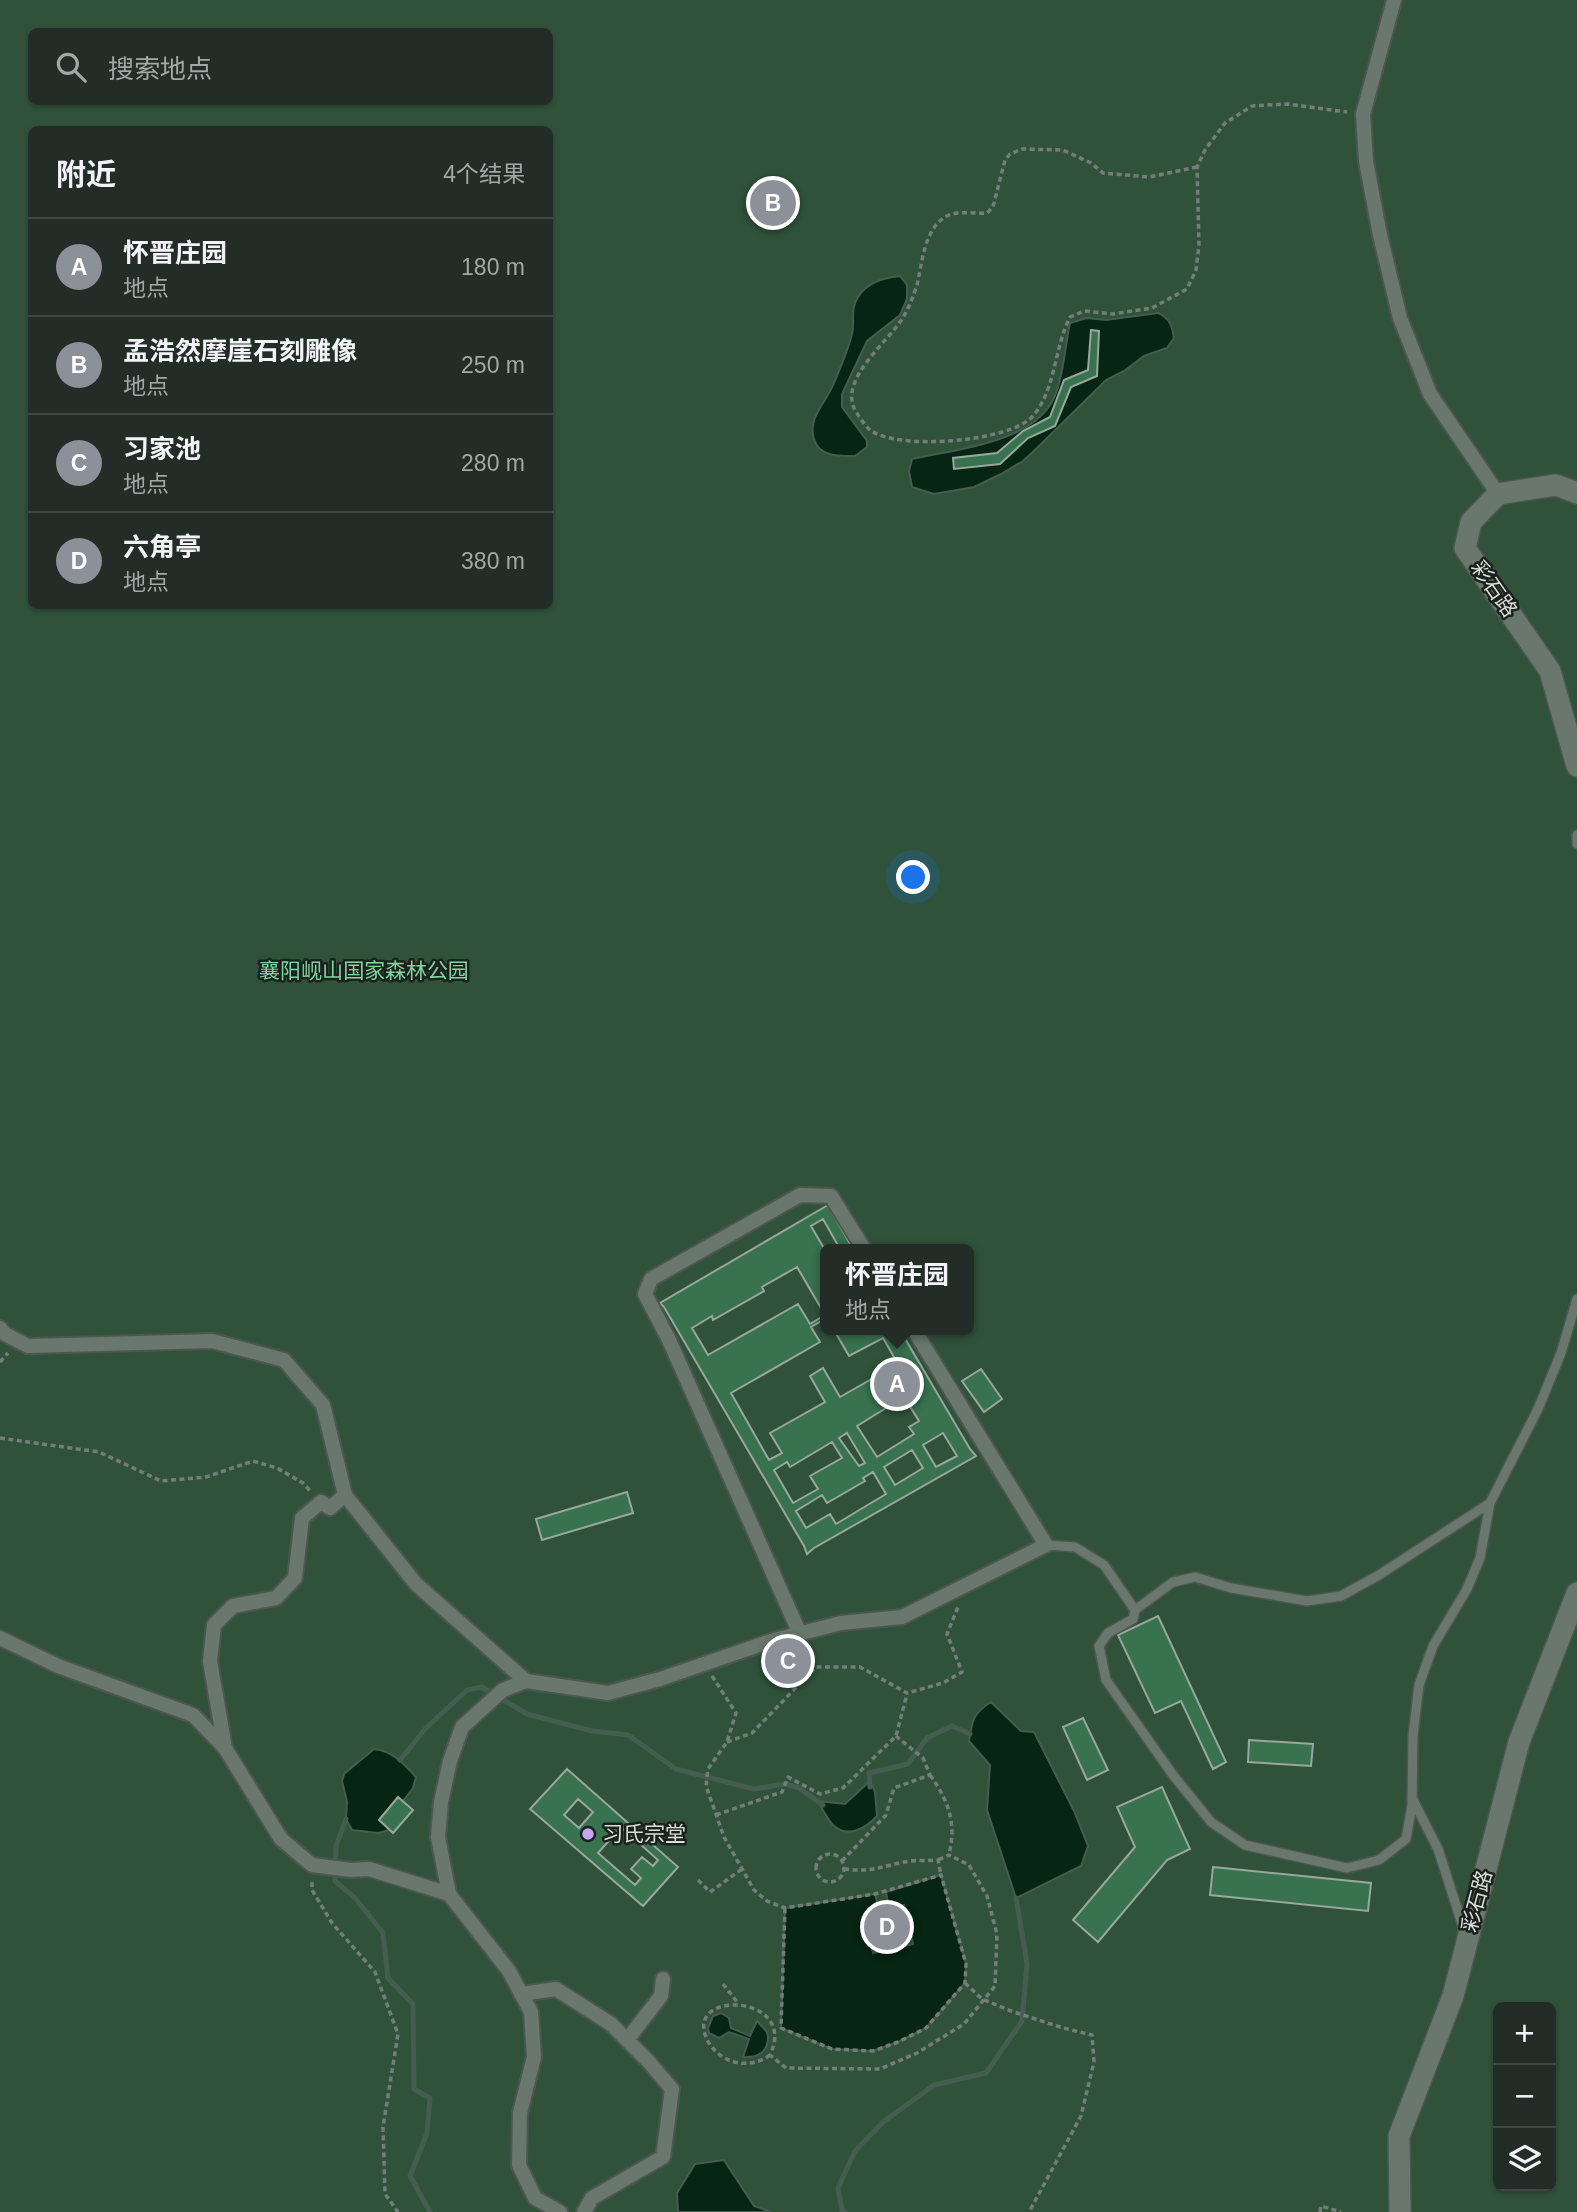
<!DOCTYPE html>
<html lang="zh">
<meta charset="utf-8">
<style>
body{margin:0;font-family:Helvetica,"Noto Sans SC",sans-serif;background:#2b342e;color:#f1f3f6}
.controls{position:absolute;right:21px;bottom:21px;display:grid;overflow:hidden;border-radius:10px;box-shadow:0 2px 5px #0004}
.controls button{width:63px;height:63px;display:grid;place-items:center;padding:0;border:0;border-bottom:2px solid #404843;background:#232c26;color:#f1f3f6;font:35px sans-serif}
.you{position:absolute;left:914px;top:878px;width:24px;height:24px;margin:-18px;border:5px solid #fff;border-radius:50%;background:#1a73e8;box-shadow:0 0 0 10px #1a73e833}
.badge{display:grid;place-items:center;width:46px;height:46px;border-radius:50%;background:#8c9099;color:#fff;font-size:23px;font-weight:700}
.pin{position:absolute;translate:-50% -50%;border:4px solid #fff;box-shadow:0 2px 7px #0006}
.popup{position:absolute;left:820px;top:1244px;width:154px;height:91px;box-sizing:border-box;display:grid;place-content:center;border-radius:10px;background:#232c26;filter:drop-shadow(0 2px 5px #0005);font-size:23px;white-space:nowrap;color:#a3a7a7}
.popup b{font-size:26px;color:#f1f3f6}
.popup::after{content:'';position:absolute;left:50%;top:100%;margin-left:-14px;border:14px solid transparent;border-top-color:#232c26}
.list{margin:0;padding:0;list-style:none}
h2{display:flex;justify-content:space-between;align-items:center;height:91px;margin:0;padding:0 28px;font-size:30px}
h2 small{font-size:23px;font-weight:400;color:#a3a7a7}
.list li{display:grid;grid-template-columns:46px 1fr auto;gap:21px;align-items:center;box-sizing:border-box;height:98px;padding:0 28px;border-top:2px solid #404843}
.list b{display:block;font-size:26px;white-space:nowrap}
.list p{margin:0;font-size:23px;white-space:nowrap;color:#a3a7a7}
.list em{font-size:23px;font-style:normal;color:#a3a7a7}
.icon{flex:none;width:38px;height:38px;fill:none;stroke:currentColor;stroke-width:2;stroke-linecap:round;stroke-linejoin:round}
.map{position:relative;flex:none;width:1577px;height:2212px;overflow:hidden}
.search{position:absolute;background:#232c26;box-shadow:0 2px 5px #0004;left:28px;top:28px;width:525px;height:77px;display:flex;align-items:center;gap:18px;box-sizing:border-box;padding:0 24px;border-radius:10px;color:#a3a7a7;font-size:26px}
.panel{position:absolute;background:#232c26;box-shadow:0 2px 5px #0004;left:28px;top:126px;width:525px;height:483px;border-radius:10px}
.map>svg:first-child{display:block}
.green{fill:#30523b;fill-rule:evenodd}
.water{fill:#062513;stroke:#455d4f;stroke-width:2}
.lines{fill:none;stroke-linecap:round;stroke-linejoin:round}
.stream{stroke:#455d4f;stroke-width:5}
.building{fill:#38724e;stroke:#99a79d;stroke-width:2;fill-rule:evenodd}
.service-casing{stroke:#4d5750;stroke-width:12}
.pedestrian-casing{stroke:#4d5750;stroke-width:18}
.tertiary-casing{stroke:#4d5750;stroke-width:24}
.path{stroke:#747e77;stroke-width:3.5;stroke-dasharray:5 3.5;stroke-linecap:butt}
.service{stroke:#69776d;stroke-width:9}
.pedestrian{stroke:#69776d;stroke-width:14}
.tertiary{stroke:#69776d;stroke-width:21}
.poi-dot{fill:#c7a6f0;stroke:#1b211d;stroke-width:2.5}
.labels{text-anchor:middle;stroke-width:5;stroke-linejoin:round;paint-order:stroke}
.street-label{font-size:21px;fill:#d8dfda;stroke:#1b211d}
.park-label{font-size:21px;fill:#80d49d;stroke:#1b211d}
.poi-label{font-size:21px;fill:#d8dfda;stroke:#1b211d;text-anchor:start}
</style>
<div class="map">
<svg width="1577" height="2212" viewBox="0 0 1577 2212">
<rect width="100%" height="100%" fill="#2f3b33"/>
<path class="green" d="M0 0H1577V2212H0ZM32 32H550V102H32ZM32 130H550V606H32ZM825 1249H969V1330H825ZM1498 2007H1551V2186H1498Z"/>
<path class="water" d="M900 276 907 285V299L900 315 867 341 842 394V407L867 441V447L855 456C840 456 819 457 814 439 807 418 826 403 833 385 840 369 848 350 852 334 855 321 850 309 858 297 868 282 883 278 900 276Z
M1158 313C1170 318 1172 326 1174 338L1167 348 1144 356 1124 371 1106 380 1037 448 1023 461 1001 474 974 487 934 494 912 487 909 471 912 459C955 449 1039 443 1056 393 1064 372 1065 346 1070 323L1087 318 1106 320Z
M991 1702 1021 1731 1034 1732 1074 1811 1088 1846 1081 1866 1016 1898 987 1810 990 1765 969 1741C972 1721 973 1713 991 1702Z
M374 1749C393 1751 404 1764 416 1777L413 1788 403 1801 398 1798 379 1820 390 1830 378 1833 352 1830 346 1819 347 1802 342 1781 344 1774Z
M870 1781 875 1792 877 1816C866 1828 848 1839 833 1825 827 1819 822 1808 818 1801L845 1804Z
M941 1875 966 1964 965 1983 926 2028 898 2042 873 2051 832 2049 781 2028 785 1908 875 1894 879 1910 864 1914 873 1953 913 1944 904 1905 889 1908 886 1892Z
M721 2013 729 2018 731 2028 750 2036 757 2021 767 2032 768 2037C768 2053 757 2058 743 2057L749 2039 729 2032 719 2038 709 2033 708 2028 713 2016Z
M724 2160 754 2206 771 2212H678L677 2193 695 2164Z"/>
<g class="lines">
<path class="stream" d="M400 1760 426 1728 467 1690 482 1687 527 1714 592 1731 628 1735 676 1769 754 1789 785 1784 799 1788 823 1805
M870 1787 869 1773 908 1764 927 1738 952 1726 970 1734
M346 1819 336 1846 335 1881 355 1898 383 1933 388 1978 413 2004 414 2089 430 2098 427 2133 410 2176 430 2212
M845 2212 842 2210 838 2188 855 2151 883 2122 934 2085 986 2073 1022 2021 1027 1964 1016 1898"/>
</g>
<path class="building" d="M1091 330 1099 331 1097 376 1071 387 1055 426 1028 438 1000 464 954 469 953 458 997 453 1023 431 1050 417 1064 380 1088 370Z
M828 1205 853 1249H840L823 1219 811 1226 825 1250V1319L811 1327 820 1342 731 1393 769 1460 782 1453 770 1433 825 1402 810 1376 823 1368 840 1397 898 1364 883 1338 849 1356 834 1330H900L970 1449 976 1456 814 1548 807 1554 804 1546 664 1307 660 1303ZM797 1267 825 1315 810 1324 798 1304 708 1355 692 1328 712 1316 713 1320 764 1291 762 1287ZM904 1397 919 1421 909 1427 914 1434 877 1457 857 1426ZM847 1433 865 1463 859 1466 839 1438ZM943 1433 957 1456 936 1467 923 1445ZM832 1442 842 1458 810 1476 818 1489 793 1503 774 1470 787 1462 790 1467ZM912 1450 923 1468 895 1485 884 1467ZM873 1472 886 1494 836 1524 830 1514 806 1528 796 1511 822 1495 827 1503 865 1481 863 1478Z
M981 1369 1002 1399 984 1412 962 1381Z
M627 1492 633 1513 542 1540 536 1519Z
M1158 1616 1226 1762 1213 1769 1181 1701 1155 1713 1118 1635Z
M1083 1718 1108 1770 1087 1780 1063 1727Z
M1249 1740 1313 1744 1311 1766 1248 1762Z
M567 1769 678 1867 643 1906 530 1809ZM578 1799 593 1812 579 1828 564 1815ZM621 1827 658 1860 653 1866 642 1857 631 1869 641 1878 635 1885 598 1853Z
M1162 1787 1190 1849 1167 1860 1098 1942 1073 1920 1135 1847 1117 1807Z
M398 1797 413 1810 393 1833 379 1820Z
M1213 1867 1371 1883 1368 1911 1210 1895Z
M884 1911 898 1916 901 1932 891 1943 876 1937 873 1922Z"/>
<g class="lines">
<g class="service-casing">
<path id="service" d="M1577 835V844
M1046 1545 1075 1547 1104 1565 1135 1610 1133 1619 1108 1633 1099 1646 1106 1680 1173 1775 1211 1822 1245 1845 1347 1868 1379 1860 1406 1839 1412 1805 1413 1735 1419 1685 1433 1646 1467 1589 1480 1558 1490 1503 1538 1409 1561 1353 1577 1299
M1135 1610 1173 1582 1195 1577 1231 1588 1307 1601 1341 1596 1379 1575 1490 1503
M1413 1800 1438 1849 1465 1933"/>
</g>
<g class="pedestrian-casing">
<path id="pedestrian" d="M1394 0 1363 114 1366 161 1380 235 1400 318 1430 394 1498 494
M0 1328 5 1334 28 1346 212 1341 284 1360 323 1405 345 1495 416 1584 526 1681 608 1693 660 1679 774 1640 841 1623 902 1617 1046 1545 914 1330
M345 1495 330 1508 321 1502 302 1518 295 1578 276 1598 233 1606 214 1625 210 1661 225 1748 281 1839 312 1865 351 1870 369 1869 449 1894
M800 1634 669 1340 645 1294 651 1279 800 1195 831 1196 864 1249
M0 1638 58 1666 193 1715 225 1748
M526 1681 503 1690 462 1727 450 1761 441 1802 438 1837 449 1894 509 1971 531 2012 534 2057 520 2113 519 2165 535 2198 560 2212
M521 1994 556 1989 611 2024 648 2061 672 2089 663 2157 592 2198 584 2212
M627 2040 661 1996 663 1979"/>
</g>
<g class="tertiary-casing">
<path id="tertiary" d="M1577 493 1556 485 1498 494 1471 522 1465 548 1550 671 1577 766
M1400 2212 1399 2136 1453 1996 1519 1742 1577 1593"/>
</g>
<path class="path" d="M1197 167 1149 177 1103 173 1091 163 1063 150 1022 149 1010 154 1005 160 993 207 987 213C973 214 957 210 945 217 924 230 922 264 917 285 913 297 909 308 902 319 888 342 841 377 854 408 857 414 865 426 870 430 898 451 1010 442 1033 416 1056 389 1054 348 1070 317L1084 311 1113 314 1152 308 1187 289 1196 270 1199 245 1197 167 1205 150 1225 123 1252 106 1287 104 1347 112
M0 1362 8 1353
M0 1438 99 1452 161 1481 206 1477 253 1461 277 1468 303 1483 311 1492
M712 1676 736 1713 727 1742 708 1769 706 1786 724 1837 754 1890 767 1901 785 1908 875 1894 941 1875 966 1964 965 1983 926 2028 898 2042 873 2051 832 2049 781 2028 785 1908
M727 1742 752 1733 816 1667H860L907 1693 943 1683 962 1672 947 1634 958 1607
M930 1775C948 1800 957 1823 949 1854
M716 1815 782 1792 788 1777 820 1794 843 1788 896 1736 907 1694
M816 1868a14 14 0 1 1 28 0a14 14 0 1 1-28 0Z
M842 1861 886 1815 894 1788 930 1775 923 1758 896 1736
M844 1869C873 1873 884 1865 910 1861 919 1860 929 1861 938 1860L941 1875
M698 1880 710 1892 742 1869
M312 1882V1890L332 1923 375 1972 398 2034 383 2127 385 2194 398 2212
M965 1983 982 1999 1011 2011 1063 2028 1092 2035 1094 2062 1081 2116 1029 2212
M723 1984 738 2003
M770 2055C750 2070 722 2064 709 2043 677 1989 800 1992 770 2055L786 2068 880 2069 917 2053 964 2024 995 1986 997 1934 987 1896 969 1865 949 1855 938 1860
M1320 2212 1321 2206 1341 2212"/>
<use href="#service" class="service"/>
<use href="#pedestrian" class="pedestrian"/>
<use href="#tertiary" class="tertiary"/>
</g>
<circle class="poi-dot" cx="588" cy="1834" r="7"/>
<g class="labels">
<g class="street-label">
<text transform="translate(1494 589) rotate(55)" y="7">彩石路</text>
<text transform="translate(1477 1901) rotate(-75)" y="7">彩石路</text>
</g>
<g class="park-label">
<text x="364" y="978">襄阳岘山国家森林公园</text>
</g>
<g class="poi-label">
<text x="602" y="1841">习氏宗堂</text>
</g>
</g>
</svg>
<div class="controls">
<button>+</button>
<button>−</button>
<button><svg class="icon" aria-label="layers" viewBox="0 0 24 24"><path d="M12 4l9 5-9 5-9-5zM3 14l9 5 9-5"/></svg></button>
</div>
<div class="you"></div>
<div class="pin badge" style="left:897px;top:1384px">A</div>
<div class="popup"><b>怀晋庄园</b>地点</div>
<div class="pin badge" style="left:773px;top:203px">B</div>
<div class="pin badge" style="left:788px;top:1661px">C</div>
<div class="pin badge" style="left:887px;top:1927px">D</div>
<div class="search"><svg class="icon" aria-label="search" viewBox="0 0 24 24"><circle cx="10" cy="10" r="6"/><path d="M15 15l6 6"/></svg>搜索地点</div>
<section class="panel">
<h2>附近<small>4个结果</small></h2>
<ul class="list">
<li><span class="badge">A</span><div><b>怀晋庄园</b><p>地点</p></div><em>180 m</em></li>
<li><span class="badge">B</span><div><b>孟浩然摩崖石刻雕像</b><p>地点</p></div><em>250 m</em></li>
<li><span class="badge">C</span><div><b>习家池</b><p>地点</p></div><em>280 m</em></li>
<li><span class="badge">D</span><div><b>六角亭</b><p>地点</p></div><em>380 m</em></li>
</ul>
</section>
</div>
